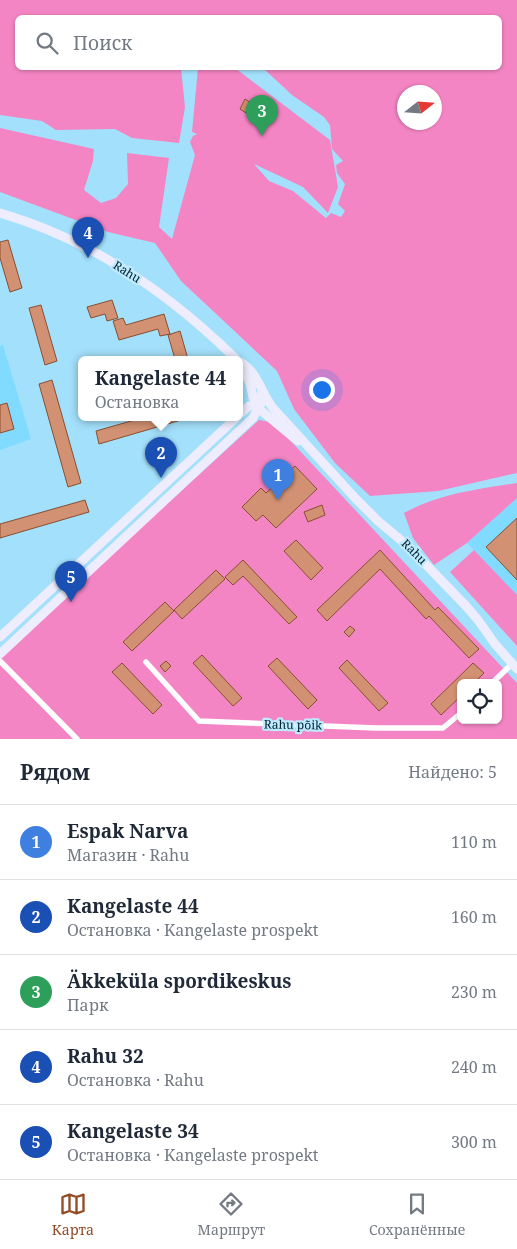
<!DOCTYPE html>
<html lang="ru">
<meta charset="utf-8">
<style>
body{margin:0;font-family:"Noto Serif",serif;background:#f6f6f7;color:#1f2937}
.controls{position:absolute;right:15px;bottom:15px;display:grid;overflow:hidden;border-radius:8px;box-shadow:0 1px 4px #0004}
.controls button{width:45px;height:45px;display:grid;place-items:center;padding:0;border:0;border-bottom:1px solid #e0e1e3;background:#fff;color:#1f2937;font:25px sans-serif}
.compass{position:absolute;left:397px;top:85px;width:45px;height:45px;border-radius:50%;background:#fff;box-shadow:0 1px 4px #0004;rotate:73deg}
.you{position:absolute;left:321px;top:389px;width:18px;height:18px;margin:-12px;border:4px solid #fff;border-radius:50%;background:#1a73e8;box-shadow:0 0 0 8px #1a73e833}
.badge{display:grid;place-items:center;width:32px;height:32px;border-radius:50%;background:#914b25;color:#fff;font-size:16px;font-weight:700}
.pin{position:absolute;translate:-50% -41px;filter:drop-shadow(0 1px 2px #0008)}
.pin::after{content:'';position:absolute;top:26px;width:18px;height:15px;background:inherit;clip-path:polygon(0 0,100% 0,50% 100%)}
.popup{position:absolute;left:78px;top:356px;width:165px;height:65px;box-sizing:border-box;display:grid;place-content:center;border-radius:8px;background:#fff;filter:drop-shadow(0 1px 4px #0005);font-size:16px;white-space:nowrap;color:#747a83}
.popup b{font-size:19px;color:#1f2937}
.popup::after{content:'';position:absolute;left:50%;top:100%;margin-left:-10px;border:10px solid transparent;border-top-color:#fff}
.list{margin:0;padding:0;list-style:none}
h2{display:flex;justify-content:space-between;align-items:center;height:65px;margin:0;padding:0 20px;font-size:21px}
h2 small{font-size:16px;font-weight:400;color:#747a83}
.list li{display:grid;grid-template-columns:32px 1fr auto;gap:15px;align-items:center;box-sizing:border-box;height:75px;padding:0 20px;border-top:1px solid #e0e1e3}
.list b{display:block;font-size:19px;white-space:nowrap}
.list p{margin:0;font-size:16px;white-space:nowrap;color:#747a83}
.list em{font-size:16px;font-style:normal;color:#747a83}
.icon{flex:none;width:28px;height:28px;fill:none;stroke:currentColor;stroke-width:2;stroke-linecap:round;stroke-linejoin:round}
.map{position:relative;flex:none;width:517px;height:739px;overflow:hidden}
.search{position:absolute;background:#fff;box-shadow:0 1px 4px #0004;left:15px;right:15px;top:15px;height:55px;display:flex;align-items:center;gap:12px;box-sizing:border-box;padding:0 18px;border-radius:8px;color:#747a83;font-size:19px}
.sheet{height:440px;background:#fff}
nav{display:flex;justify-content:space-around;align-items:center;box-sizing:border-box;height:70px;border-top:1px solid #e0e1e3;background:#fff;font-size:14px;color:#747a83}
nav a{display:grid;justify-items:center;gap:2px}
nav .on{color:#914b25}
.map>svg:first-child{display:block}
.built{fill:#81daff}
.green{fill:#f485c4;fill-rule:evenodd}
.building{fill:#d29172;stroke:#894e31}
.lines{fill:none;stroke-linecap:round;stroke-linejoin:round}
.street{stroke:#fff;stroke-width:5.5}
.secondary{stroke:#eeedfd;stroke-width:9}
.labels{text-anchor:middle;stroke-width:4.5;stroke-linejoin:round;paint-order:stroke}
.street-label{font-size:12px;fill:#00202c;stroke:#beebff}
</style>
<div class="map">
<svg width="517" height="739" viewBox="0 0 517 739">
<rect width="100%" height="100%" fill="#a3e0fb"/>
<path class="built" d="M3 345 31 439 0 450V346Z
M517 498V595L467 543Z"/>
<path class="green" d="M0 0H517V473L438 491 370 496 335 463 294 409 277 371 181 281 155 243 108 232 0 192V128L94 149 93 161 84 190 101 203 116 198 128 184 127 153 169 158 159 227 172 239 195 155 190 142 193 136 197 134 192 132 198 68H235L330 140 338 187 328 213 303 187 254 164 269 181 293 191 326 218 331 213 341 217 345 211 338 204 345 184 337 173 336 165 343 161 332 149 330 125 324 117 292 95 263 68H500V18H18V68H181L185 107 179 143 132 138 115 129 56 130 42 121 0 115ZM404 92H434V122H404Z
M259 420 270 422 286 436 517 683V739H0V656ZM461 683H498V720H461Z
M517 483V498L467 543 434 565 413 538 404 513C439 494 478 489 517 483Z
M474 550 517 595V646L450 572Z"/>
<path class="building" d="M245 99 263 111 264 110 274 118 268 124 254 112 251 116 240 109Z
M8 240 22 288 10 292 0 258V242Z
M112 300 118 318 107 321 105 314 91 318 87 307Z
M41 305 57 361 45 365 29 308Z
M164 314 170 334 160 336 158 329 119 340 113 321 123 318 126 325Z
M180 331 188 359H175L168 335Z
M52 380 81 483 68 487 39 384Z
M7 403 14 429 0 433V405Z
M145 417H187L188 418 99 444 96 431Z
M295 466 317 489 276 528 263 515 256 521 242 507 261 488 266 493Z
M85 500 89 512 0 538V524Z
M322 505 325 515 308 522 304 512Z
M517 518V580L486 547Z
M296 540 323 568 311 580 284 551Z
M380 550 435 610 438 607 479 649 469 658 429 616 426 619 380 569 327 621 317 610Z
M243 560 297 617 289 624 243 576 233 585 225 577Z
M216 570 225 579 182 619 174 610Z
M165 602 174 611 132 651 123 642Z
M350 626 355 630 349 637 344 632Z
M202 655 242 698 233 706 193 663Z
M277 658 317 700 308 709 268 666Z
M347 660 388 703 379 711 339 668Z
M166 661 171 666 165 672 160 666Z
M122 663 162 705 153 714 112 672Z
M473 663 484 673 474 683H461V696L441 715 431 704Z"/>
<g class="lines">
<path class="street" d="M0 661 77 739
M146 662 199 721 376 728H443L461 713
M492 683 512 664"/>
<path class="secondary" d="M0 213C90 239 170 294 236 359
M240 362C258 372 261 393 273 408L356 499 378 521 408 546 466 606 478 620 495 644 517 669
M240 365 250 383 253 397 258 408 298 441
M240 414 249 406 261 404
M0 637 237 417
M0 654 253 418 260 404 262 391"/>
</g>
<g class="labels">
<g class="street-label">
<text transform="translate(127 272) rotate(32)" y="4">Rahu</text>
<text transform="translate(414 552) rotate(45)" y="4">Rahu</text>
<text transform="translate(293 725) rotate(1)" y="4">Rahu põik</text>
</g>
</g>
</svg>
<div class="controls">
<button><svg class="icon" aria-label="locate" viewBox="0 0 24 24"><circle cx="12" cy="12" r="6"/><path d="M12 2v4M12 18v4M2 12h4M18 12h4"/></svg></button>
</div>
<svg class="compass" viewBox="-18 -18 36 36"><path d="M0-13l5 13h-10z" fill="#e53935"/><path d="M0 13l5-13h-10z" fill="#747a83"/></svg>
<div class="you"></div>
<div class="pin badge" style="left:278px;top:500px;background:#3f7fe0">1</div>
<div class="pin badge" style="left:161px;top:478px;background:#1a4fb4">2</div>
<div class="popup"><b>Kangelaste 44</b>Остановка</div>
<div class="pin badge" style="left:262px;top:136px;background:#2e9e5b">3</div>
<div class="pin badge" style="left:88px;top:258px;background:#1a4fb4">4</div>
<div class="pin badge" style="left:71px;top:602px;background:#1a4fb4">5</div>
<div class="search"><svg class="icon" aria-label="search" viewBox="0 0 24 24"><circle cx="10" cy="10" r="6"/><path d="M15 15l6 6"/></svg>Поиск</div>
</div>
<section class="sheet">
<h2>Рядом<small>Найдено: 5</small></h2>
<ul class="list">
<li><span class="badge" style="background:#3f7fe0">1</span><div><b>Espak Narva</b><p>Магазин · Rahu</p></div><em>110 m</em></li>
<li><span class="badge" style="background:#1a4fb4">2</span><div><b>Kangelaste 44</b><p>Остановка · Kangelaste prospekt</p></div><em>160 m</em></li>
<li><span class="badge" style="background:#2e9e5b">3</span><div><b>Äkkeküla spordikeskus</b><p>Парк</p></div><em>230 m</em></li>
<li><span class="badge" style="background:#1a4fb4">4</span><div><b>Rahu 32</b><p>Остановка · Rahu</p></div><em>240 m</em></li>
<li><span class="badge" style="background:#1a4fb4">5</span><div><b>Kangelaste 34</b><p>Остановка · Kangelaste prospekt</p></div><em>300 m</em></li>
</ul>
</section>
<nav>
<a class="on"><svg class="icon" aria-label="map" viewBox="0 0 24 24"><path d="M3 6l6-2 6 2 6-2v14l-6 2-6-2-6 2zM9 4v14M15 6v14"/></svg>Карта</a>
<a><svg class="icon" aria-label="directions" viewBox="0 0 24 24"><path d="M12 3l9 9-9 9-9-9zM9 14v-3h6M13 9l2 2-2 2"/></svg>Маршрут</a>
<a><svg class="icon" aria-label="saved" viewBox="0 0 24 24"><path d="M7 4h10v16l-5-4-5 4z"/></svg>Сохранённые</a>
</nav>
